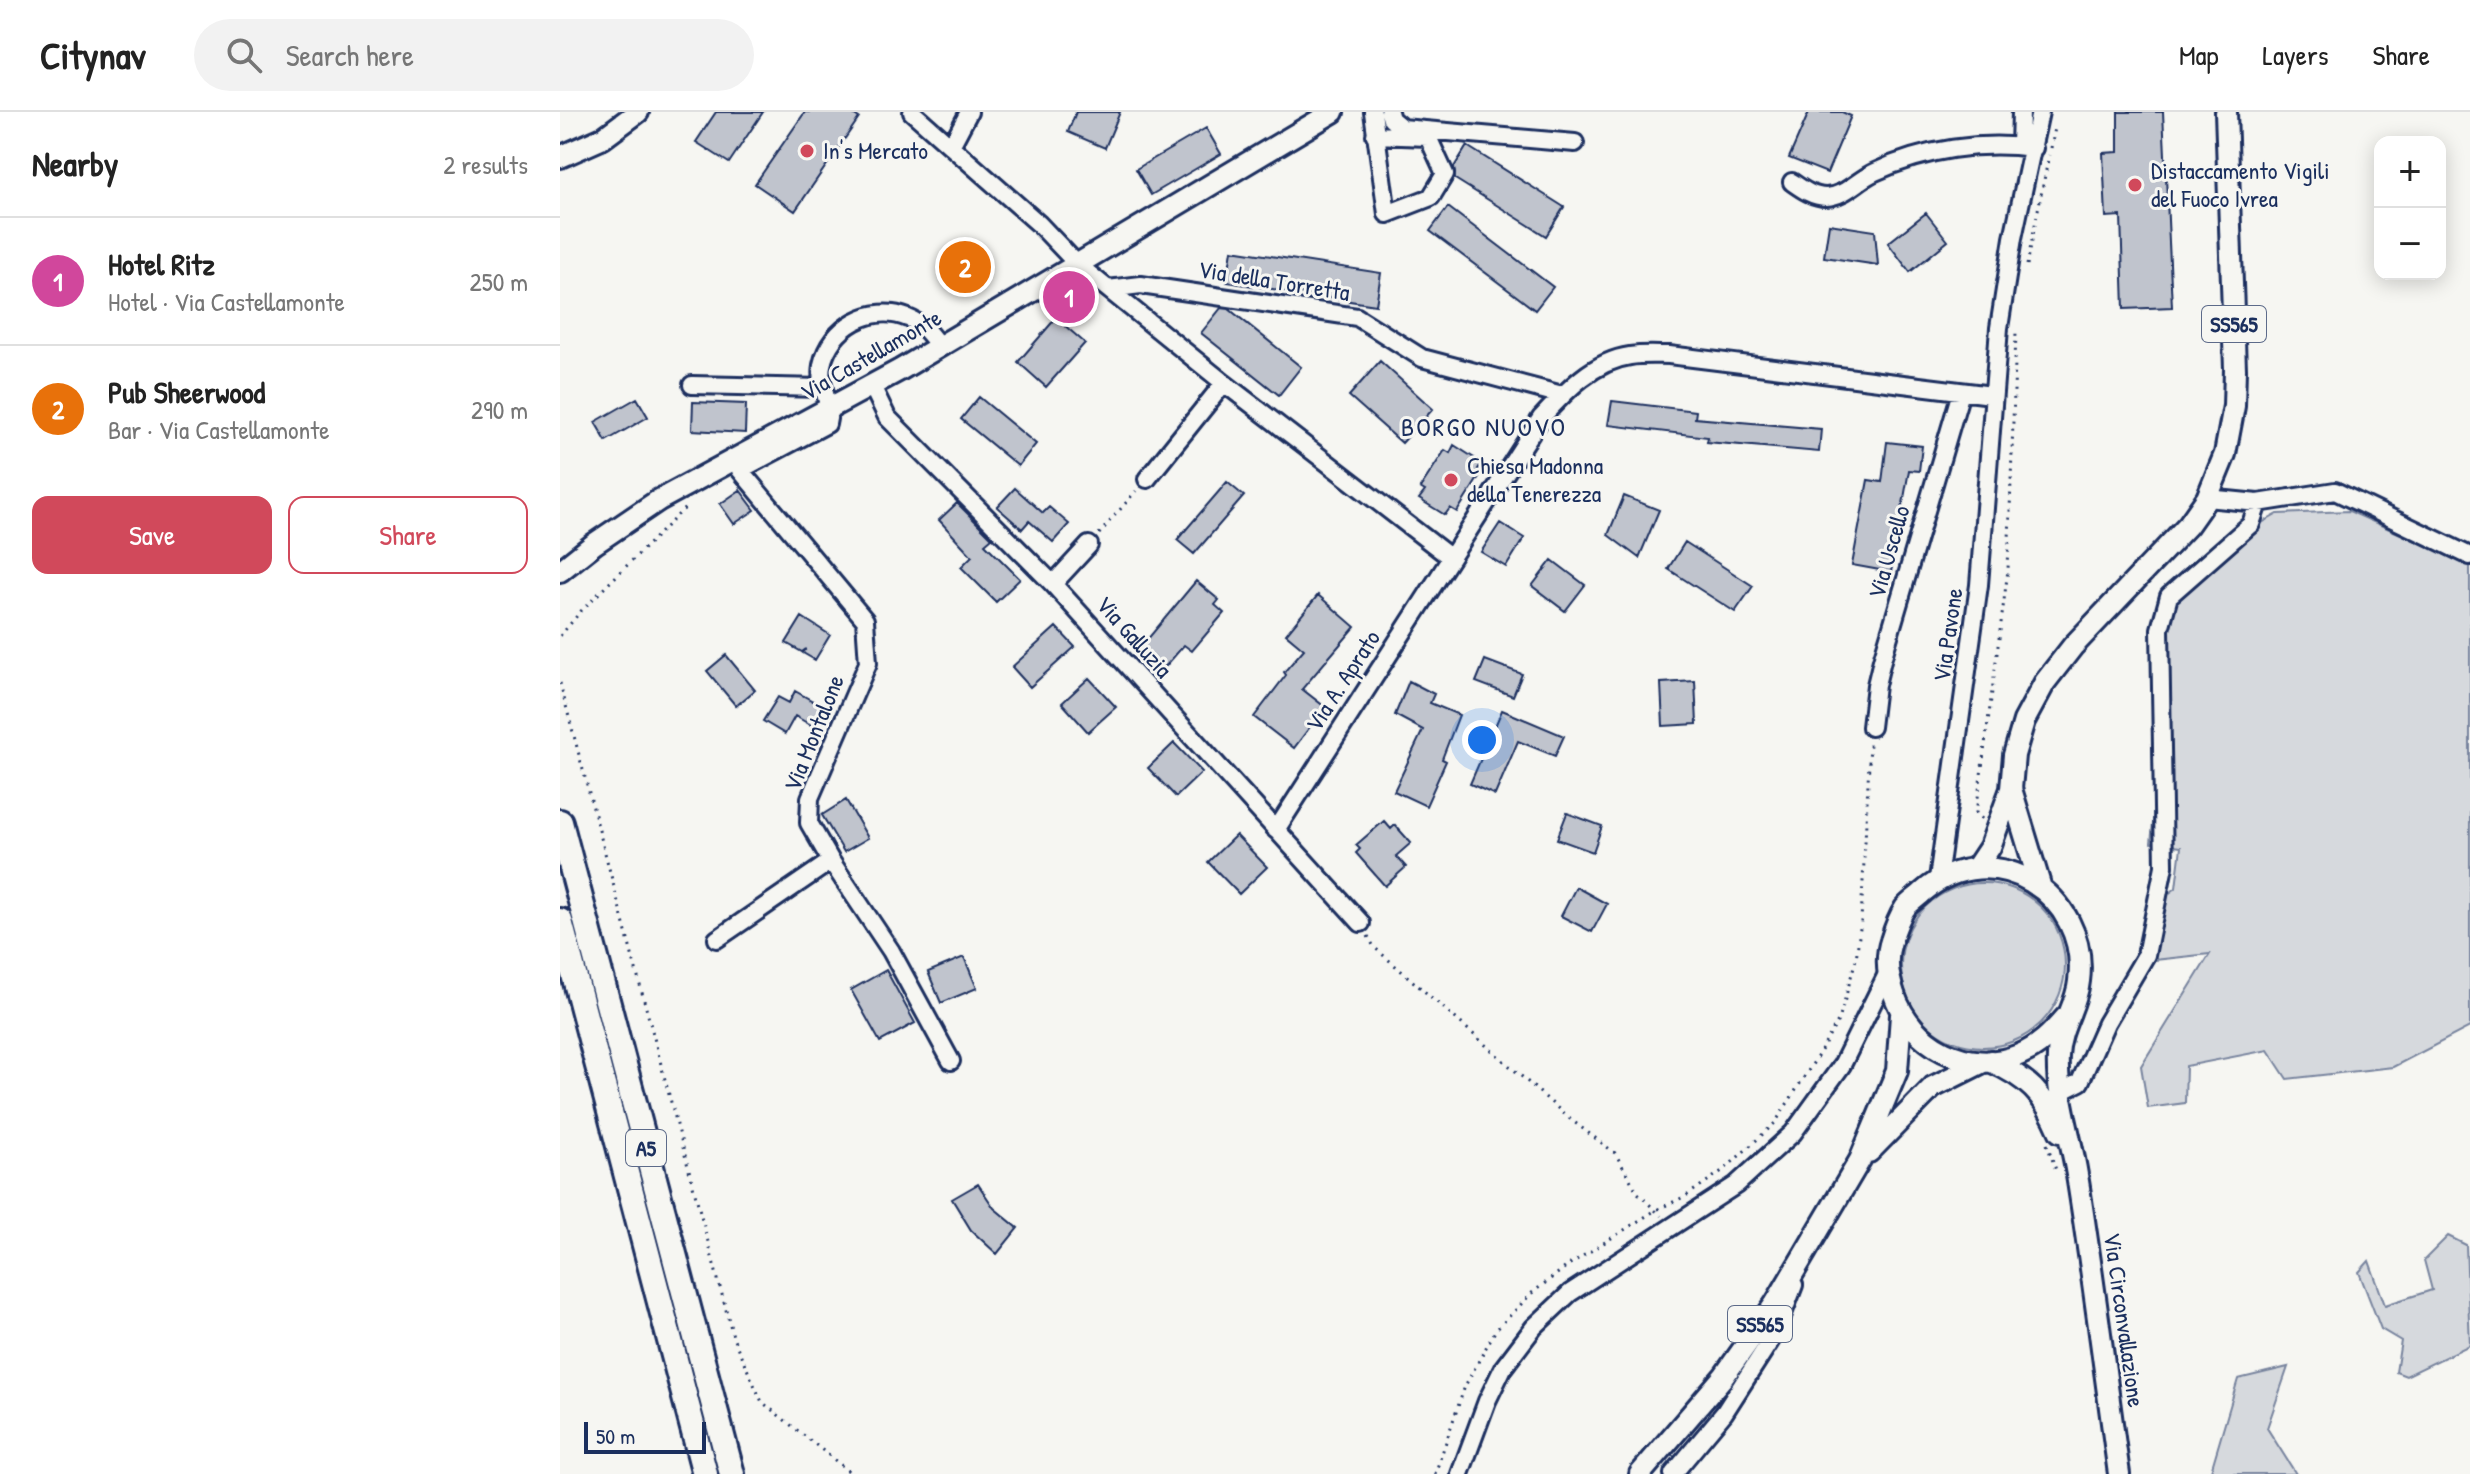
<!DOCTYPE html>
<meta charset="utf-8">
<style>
body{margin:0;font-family:"Patrick Hand",sans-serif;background:#f2f2f2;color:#222}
.controls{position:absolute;right:24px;top:24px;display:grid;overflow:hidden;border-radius:16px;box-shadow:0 4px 20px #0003}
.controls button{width:72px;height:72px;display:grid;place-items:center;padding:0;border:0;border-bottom:2px solid #e0e0e0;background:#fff;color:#222;font:40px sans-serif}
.scale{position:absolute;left:24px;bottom:20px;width:122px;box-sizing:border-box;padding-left:8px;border:4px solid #1b2f5e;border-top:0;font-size:22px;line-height:28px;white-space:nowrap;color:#1b2f5e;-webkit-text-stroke:6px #f6f6f2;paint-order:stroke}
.you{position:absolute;left:922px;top:628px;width:28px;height:28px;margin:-20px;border:6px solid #fff;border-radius:50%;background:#1a73e8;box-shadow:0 0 0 12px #1a73e833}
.badge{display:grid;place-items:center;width:52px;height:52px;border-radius:50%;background:#d1495b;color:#fff;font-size:26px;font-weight:700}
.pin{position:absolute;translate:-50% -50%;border:4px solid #fff;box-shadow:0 2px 8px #0006}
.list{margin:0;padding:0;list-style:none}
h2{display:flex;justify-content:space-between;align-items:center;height:104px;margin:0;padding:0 32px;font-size:34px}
h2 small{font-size:26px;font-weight:400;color:#767676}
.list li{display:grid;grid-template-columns:52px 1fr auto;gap:24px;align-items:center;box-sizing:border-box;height:128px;padding:0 32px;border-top:2px solid #e0e0e0}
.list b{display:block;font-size:30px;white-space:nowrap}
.list p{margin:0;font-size:26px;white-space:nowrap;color:#767676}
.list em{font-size:26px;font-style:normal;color:#767676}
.actions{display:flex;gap:16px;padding:24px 32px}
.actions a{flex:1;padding:18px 0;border:2px solid #d1495b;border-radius:16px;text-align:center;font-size:28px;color:#d1495b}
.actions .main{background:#d1495b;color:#fff}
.icon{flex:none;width:44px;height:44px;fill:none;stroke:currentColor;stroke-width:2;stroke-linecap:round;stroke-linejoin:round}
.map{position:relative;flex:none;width:1910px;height:1362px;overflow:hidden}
header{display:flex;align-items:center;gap:48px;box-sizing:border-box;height:112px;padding:0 40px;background:#fff;border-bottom:2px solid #e0e0e0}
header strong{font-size:38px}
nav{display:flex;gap:44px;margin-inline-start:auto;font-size:28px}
.search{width:560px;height:72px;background:#f2f2f2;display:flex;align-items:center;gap:20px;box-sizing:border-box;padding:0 28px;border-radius:44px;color:#767676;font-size:30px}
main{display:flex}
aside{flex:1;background:#fff}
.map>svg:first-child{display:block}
.green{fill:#d6d9dd;stroke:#78849e;stroke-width:2}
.building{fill:#c0c4cd;stroke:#1b2f5e;stroke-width:2}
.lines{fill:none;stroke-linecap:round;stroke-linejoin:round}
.minor-casing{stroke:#1b2f5e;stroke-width:22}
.major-casing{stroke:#1b2f5e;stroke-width:26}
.highway-casing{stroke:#1b2f5e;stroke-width:30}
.path{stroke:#1b2f5e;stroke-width:3;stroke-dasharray:2 6;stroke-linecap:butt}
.minor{stroke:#f6f6f2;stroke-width:16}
.major{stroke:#f6f6f2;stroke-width:20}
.highway{stroke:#f6f6f2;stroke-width:24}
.poi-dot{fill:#d1495b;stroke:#f6f6f2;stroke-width:3}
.labels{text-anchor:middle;stroke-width:6;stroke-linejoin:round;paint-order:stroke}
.shield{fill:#f6f6f2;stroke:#5d6b8a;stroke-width:2}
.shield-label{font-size:22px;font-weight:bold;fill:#1b2f5e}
.poi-label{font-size:24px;fill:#1b2f5e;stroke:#f6f6f2;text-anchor:start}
.street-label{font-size:24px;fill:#1b2f5e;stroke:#f6f6f2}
.neighbourhood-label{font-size:26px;letter-spacing:2px;fill:#1b2f5e;stroke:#f6f6f2}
</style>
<header>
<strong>Citynav</strong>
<div class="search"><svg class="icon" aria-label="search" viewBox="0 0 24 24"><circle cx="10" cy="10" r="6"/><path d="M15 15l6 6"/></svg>Search here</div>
<nav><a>Map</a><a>Layers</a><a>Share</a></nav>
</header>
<main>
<aside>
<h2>Nearby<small>2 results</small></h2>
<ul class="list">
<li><span class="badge" style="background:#d1479c">1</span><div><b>Hotel Ritz</b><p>Hotel · Via Castellamonte</p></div><em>250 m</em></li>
<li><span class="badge" style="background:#e8710a">2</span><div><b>Pub Sheerwood</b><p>Bar · Via Castellamonte</p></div><em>290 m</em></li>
</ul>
<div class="actions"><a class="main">Save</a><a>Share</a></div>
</aside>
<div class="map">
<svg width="1910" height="1362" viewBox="0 0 1910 1362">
<rect width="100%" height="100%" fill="#f6f6f2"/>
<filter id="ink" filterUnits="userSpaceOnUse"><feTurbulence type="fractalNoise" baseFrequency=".0125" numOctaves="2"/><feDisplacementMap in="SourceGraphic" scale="16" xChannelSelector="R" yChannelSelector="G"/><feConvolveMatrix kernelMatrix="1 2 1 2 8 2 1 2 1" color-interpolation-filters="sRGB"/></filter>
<g filter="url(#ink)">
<path class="green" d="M1789 399 1910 453V915L1833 955 1727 967 1708 938 1626 954 1625 991 1588 996 1581 954 1650 842 1594 848 1607 783 1616 776 1621 735 1591 731 1598 662 1604 521 1612 485 1691 417 1718 402Z
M1341 853a82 82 0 1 1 164 0a82 82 0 1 1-164 0Z
M1888 1124 1906 1133 1910 1233 1846 1264 1836 1260 1841 1229 1821 1217 1799 1160 1809 1149 1825 1193 1872 1178 1864 1148Z
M1728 1255 1707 1316 1736 1362H1650L1678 1267Z"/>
<path class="building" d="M156 0H203L169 51 136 30Z
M245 0H290L299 6 235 99 195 72Z
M516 0H560L545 36 508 20Z
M1249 0H1282L1291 4 1267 61 1229 46Z
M1558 0H1603L1612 195 1564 197 1561 104 1546 105 1543 41 1558 40Z
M646 16 661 42 591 83 576 57Z
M907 34 1004 95 986 124 895 67 894 55Z
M888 95 993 175 975 198 870 119Z
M1366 101 1388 129 1350 160 1328 131Z
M1269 112 1315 119 1318 153 1264 145Z
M672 138 821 161 816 193 667 170Z
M661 196 669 197 741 255 719 283 641 221Z
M496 206 525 231 486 275 458 250Z
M820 249 873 297 842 331 789 284Z
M419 285 476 332 458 354 401 307Z
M77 286 88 305 46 329 35 310Z
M1052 289 1136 299 1135 306 1261 317 1259 340 1147 330 1148 325 1048 313Z
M133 290 186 292 185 321 132 318Z
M1327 330 1362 334 1359 359 1349 358 1331 460 1292 453 1308 368 1322 370Z
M894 333 922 351 918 357 922 360 897 400 890 396 885 403 859 387 865 379 860 376 885 338 890 341Z
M667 370 684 384 634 442 617 428Z
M455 376 483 401 489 395 509 412 493 430 469 409 462 417 437 395Z
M180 378 195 398 174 412 160 392Z
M1064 384 1099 398 1079 446 1048 423Z
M397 391 432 426 425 432 460 467 436 490 401 455 412 444 379 408Z
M940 411 964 426 946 455 921 440Z
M1125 430 1193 474 1175 500 1108 457Z
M992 448 1025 473 1005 499 972 474Z
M636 469 659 488 655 493 664 501 632 539 624 533 605 555 581 535Z
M758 483 795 515 742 577 765 595 734 636 694 605 726 563 724 560 744 537 726 522Z
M242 505 270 523 255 548 243 541 246 537 242 540 226 531Z
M496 515 515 535 470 575 452 555Z
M166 543 195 578 176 594 147 559Z
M925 548 962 562 953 584 916 570Z
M529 566 556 595 528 620 502 591Z
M849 569 874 582 870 591 899 603 882 647 886 649 866 694 834 679 863 618 835 603Z
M1135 569 1137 612 1103 614 1101 571Z
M235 579 267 597 256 616 235 604 225 622 203 609 218 585 229 591Z
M942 598 1004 624 995 644 958 629 935 683 910 672Z
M614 631 642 660 616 685 588 656Z
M286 688 308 726 284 740 262 703Z
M1007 701 1042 714 1033 740 997 727Z
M824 709 831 717 835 713 851 731 836 744 846 755 825 774 796 741 800 737 796 733Z
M676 723 707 755 679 782 648 750Z
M1016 775 1047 792 1032 820 1001 804Z
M404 845 417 876 381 891 368 860Z
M326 858 355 911 320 930 291 878Z
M418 1072 434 1096 458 1116 437 1142 411 1118 392 1087Z"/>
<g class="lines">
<g class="minor-casing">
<path id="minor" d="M352 0 479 112 517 152 664 271 891 446
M813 0 827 102 871 85 885 62 868 25 815 23
M829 0 831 7 842 16 1015 31
M391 34 409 0
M1460 34 1461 0
M1232 70C1242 77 1253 85 1266 85 1286 84 1297 68 1315 60 1364 37 1421 29 1474 36
M548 177 581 173 797 205 862 246 1002 283
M379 234C370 222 362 211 348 206 312 191 270 215 262 253 258 276 273 288 267 312L180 358 305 508 308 551 250 686 249 711 271 749 331 839 391 949
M132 273 263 276
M312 274 327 305 493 472 801 811
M587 367 664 271
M1647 386 1698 391 1775 379 1910 444
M493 472 529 433
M1311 615 1316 573 1322 548 1401 280
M716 718 981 306C1005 280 1033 249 1070 244 1083 242 1096 243 1109 243L1432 283
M1378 767 1419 473 1439 216 1453 126 1480 0
M157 827 271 749
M1500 980 1520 970 1546 911 1586 843 1604 754 1600 517 1609 484 1691 412 1698 391
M900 1362 927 1289 943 1256 974 1215 1010 1181 1176 1073 1233 1021 1282 953 1327 862
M1113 1362 1164 1301 1216 1220 1234 1173"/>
</g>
<g class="major-casing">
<path id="major" d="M0 45 43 26 78 0
M0 459 34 432 99 388 340 258 773 0
M1451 677 1480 773
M1416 756 1430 735 1451 677 1454 643 1464 609 1485 570 1513 534 1628 413 1647 386 1665 342 1674 294 1675 257 1666 0
M1506 905C1492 921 1479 935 1459 943 1408 964 1351 933 1334 882 1328 865 1325 847 1331 829 1334 819 1339 805 1345 796 1350 790 1358 785 1363 780 1433 720 1530 783 1519 869 1517 893 1499 916 1498 944 1496 984 1511 1024 1517 1063 1533 1162 1545 1262 1559 1362
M1430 949C1468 966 1484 982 1500 1020
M1309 1040 1373 975 1423 950
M1080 1362 1164 1264 1215 1192 1300 1048 1337 959 1341 903"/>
</g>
<g class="highway-casing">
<path id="highway" d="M0 710 172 1362
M0 809 145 1362"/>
</g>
<path class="path" d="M1491 36 1495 16
M1467 153 1489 43
M539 422 576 379
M0 524 21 499 127 394
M0 571 174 1228 202 1290 292 1362
M1422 707 1416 701 1448 458 1456 220
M808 824 814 835 1010 1007 1055 1041 1078 1081 1101 1104
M1487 1032 1496 1058
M875 1362 905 1274 935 1219 972 1181 1010 1152 1096 1098 1126 1084 1165 1057 1215 1011 1262 937 1280 905 1296 847 1301 809 1310 631"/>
<use href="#minor" class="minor"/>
<use href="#major" class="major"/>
<use href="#highway" class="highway"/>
</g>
</g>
<g class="poi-dot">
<circle cx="247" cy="39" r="8"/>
<circle cx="1575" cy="73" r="8"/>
<circle cx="891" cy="368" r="8"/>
</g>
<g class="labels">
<g class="shield">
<rect x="1642" y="194" width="64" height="36" rx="6"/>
<rect x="66" y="1018" width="40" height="36" rx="6"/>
<rect x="1168" y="1194" width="64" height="36" rx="6"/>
</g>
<g class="shield-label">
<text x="1674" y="220">SS565</text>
<text x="86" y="1044">A5</text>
<text x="1200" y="1220">SS565</text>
</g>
<g class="poi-label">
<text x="263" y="47">In's Mercato</text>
<text x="1591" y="67">Distaccamento Vigili<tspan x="1591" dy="28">del Fuoco Ivrea</tspan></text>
<text x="907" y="362">Chiesa Madonna<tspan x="907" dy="28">della Tenerezza</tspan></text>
</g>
<g class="street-label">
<text transform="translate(714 169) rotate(9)" y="8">Via della Torretta</text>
<text transform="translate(311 243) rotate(-30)" y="8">Via Castellamonte</text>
<text transform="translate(1329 440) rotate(-74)" y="8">Via Uscello</text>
<text transform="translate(1388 523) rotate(-82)" y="8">Via Pavone</text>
<text transform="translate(574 525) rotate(48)" y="8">Via Galluzia</text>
<text transform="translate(783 569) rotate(-57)" y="8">Via A. Aprato</text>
<text transform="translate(254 621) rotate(-68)" y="8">Via Montalone</text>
<text transform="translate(1564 1208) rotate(82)" y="8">Via Circonvallazione</text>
</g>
<g class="neighbourhood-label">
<text x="924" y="324">BORGO NUOVO</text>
</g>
</g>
</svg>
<div class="controls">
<button>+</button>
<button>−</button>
</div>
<div class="scale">50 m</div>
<div class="you"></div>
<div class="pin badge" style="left:509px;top:185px;background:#d1479c">1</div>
<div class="pin badge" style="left:405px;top:155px;background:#e8710a">2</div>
</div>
</main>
